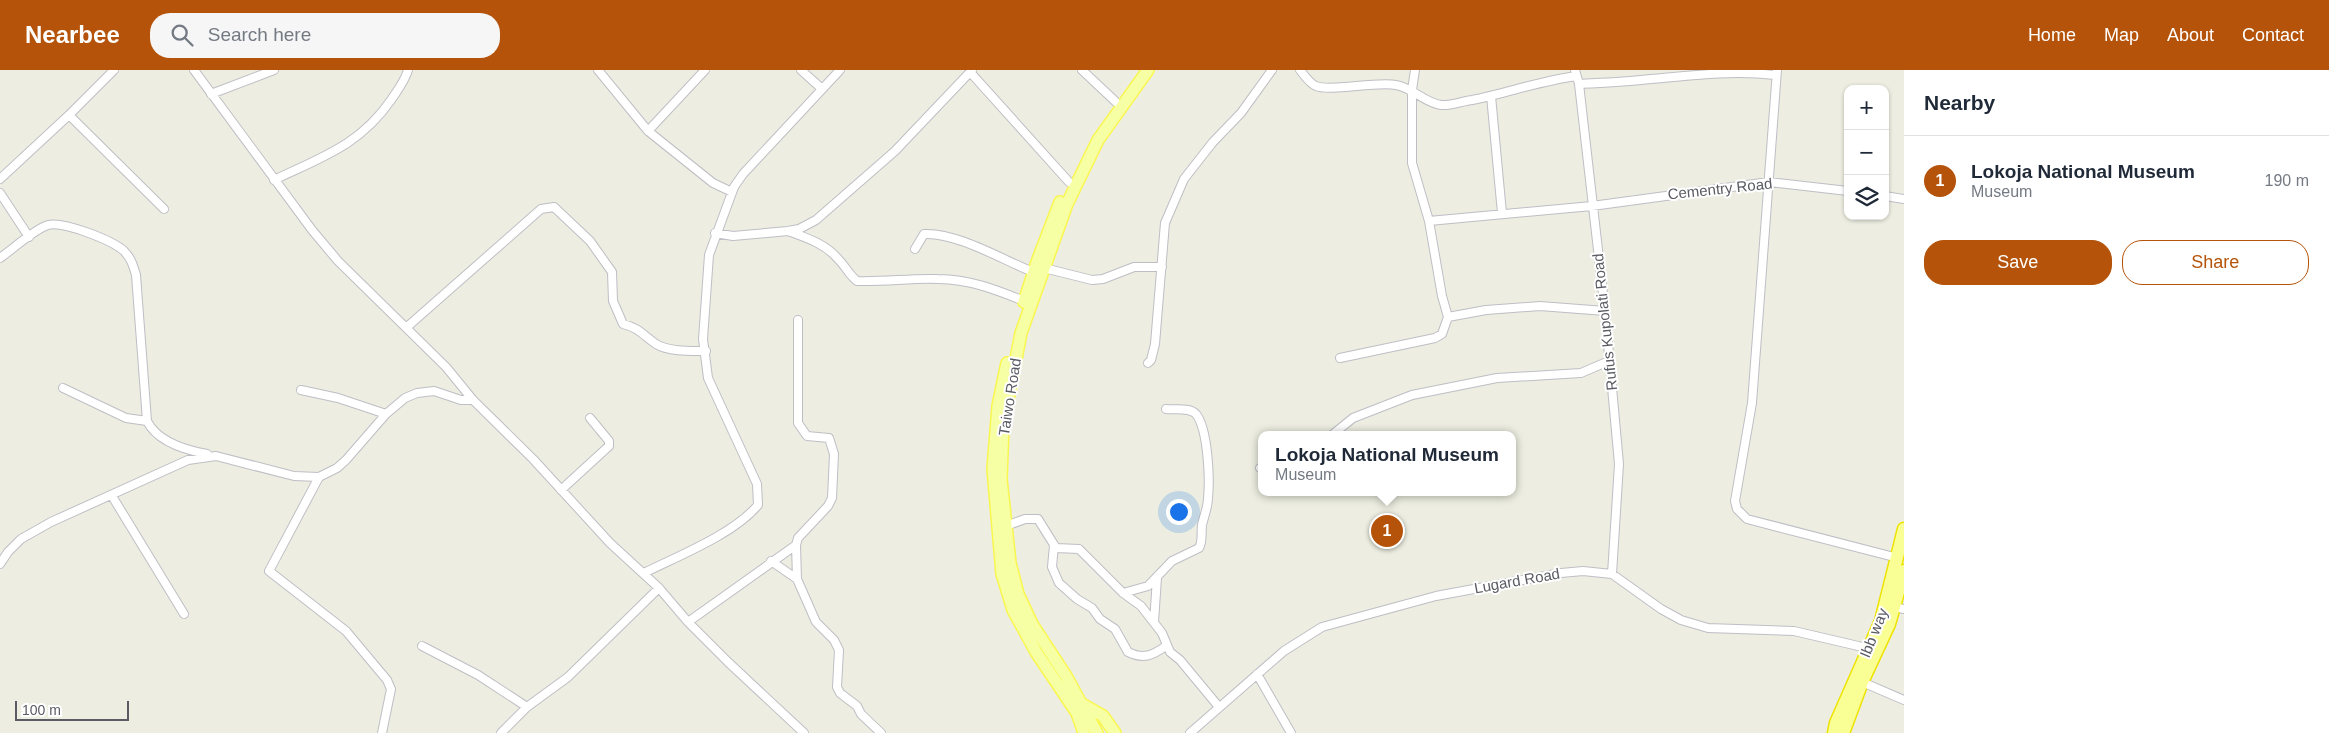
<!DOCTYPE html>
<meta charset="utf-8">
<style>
body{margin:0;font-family:Arial,sans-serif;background:#f6f6f7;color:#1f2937}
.controls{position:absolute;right:15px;top:15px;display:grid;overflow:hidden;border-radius:10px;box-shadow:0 1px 4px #0004}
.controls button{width:45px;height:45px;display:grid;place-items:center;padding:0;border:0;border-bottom:1px solid #e0e1e3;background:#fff;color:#1f2937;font:25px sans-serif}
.scale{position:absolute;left:15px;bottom:12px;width:114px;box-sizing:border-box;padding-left:5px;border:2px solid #5a5b63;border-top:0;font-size:14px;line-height:18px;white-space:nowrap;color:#5a5b63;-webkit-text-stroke:4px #fff;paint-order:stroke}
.you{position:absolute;left:1178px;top:441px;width:18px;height:18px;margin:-12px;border:4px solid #fff;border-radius:50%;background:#1a73e8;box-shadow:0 0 0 8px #1a73e833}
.badge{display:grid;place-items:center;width:32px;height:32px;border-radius:50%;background:#b45309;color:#fff;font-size:16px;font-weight:700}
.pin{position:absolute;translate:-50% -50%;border:2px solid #fff;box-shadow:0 1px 5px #0006}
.popup{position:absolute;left:1258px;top:361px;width:258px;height:65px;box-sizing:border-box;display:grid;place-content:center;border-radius:10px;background:#fff;filter:drop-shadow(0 1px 4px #0005);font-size:16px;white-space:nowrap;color:#747a83}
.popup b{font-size:19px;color:#1f2937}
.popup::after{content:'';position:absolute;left:50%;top:100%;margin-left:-10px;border:10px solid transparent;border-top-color:#fff}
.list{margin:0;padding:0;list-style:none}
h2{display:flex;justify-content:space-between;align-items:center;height:65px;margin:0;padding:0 20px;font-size:21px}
h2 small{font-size:16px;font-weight:400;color:#747a83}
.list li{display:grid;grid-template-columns:32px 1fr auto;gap:15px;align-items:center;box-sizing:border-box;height:90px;padding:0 20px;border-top:1px solid #e0e1e3}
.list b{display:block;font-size:19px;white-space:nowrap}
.list p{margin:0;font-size:16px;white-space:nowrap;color:#747a83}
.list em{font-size:16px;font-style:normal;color:#747a83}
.actions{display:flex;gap:10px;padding:15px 20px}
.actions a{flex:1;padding:11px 0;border:1px solid #b45309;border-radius:20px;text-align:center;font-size:18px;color:#b45309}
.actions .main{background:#b45309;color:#fff}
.icon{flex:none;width:28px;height:28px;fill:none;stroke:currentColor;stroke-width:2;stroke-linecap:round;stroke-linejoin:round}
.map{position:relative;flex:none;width:1904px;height:663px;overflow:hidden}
header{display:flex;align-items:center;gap:30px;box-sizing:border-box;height:70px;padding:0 25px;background:#b45309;color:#fff}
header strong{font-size:24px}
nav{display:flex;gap:28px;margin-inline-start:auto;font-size:18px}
.search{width:350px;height:45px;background:#f6f6f7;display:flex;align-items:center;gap:12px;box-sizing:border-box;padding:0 18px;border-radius:20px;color:#747a83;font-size:19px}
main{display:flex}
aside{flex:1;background:#fff}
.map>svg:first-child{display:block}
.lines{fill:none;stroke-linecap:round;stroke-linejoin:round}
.minor-casing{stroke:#bebec5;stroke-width:10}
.primary-casing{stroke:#f9f64f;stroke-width:14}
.trunk-casing{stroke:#eee300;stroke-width:15}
.minor{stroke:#fff;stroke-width:8}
.primary{stroke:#f6ffa4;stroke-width:11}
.trunk{stroke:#faff95;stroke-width:12}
.labels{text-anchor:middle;stroke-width:4;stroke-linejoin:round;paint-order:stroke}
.street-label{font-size:15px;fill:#5a5b63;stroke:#fff}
</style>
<header>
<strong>Nearbee</strong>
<div class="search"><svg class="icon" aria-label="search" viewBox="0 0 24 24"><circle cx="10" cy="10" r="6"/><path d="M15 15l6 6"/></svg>Search here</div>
<nav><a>Home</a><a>Map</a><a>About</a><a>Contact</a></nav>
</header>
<main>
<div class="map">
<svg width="1904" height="663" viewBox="0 0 1904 663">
<rect width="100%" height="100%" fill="#edeee1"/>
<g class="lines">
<g class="minor-casing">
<path id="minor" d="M194 0 312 160 338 191 446 297 473 330 533 389 610 473 659 518 688 552 728 592 804 663
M598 0 648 61 713 113 732 122
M801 0 821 18
M1082 0 1116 32
M1300 0C1304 5 1310 14 1316 16 1330 22 1376 11 1396 15 1413 18 1425 33 1441 35 1450 36 1463 31 1472 30 1507 23 1540 11 1576 6
M1415 0 1412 20V93L1429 151 1442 226 1448 247
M1575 0 1579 14 1605 241 1619 394 1612 504
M1777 0 1752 333 1735 431 1737 439 1747 449 1898 488
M970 2 1069 112
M1579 14C1599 13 1620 12 1641 10 1687 6 1728 0 1775 5
M211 24 274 0
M1491 26 1502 143
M69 45 164 139
M648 61 705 0
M0 109 69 45 114 0
M274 110C322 87 360 75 391 30 397 21 405 11 408 0
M0 123 29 167
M1885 126 1904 129
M1429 151 1592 136 1769 112 1848 121
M788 161C807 168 826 174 839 190 846 197 849 205 857 211 884 212 911 208 938 209 969 209 997 220 1024 231
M715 163 733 166 788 161 799 159 816 150 895 81 972 0
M915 179 924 164C956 162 1003 190 1033 202
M0 188C13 179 33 160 48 155 63 151 112 170 124 181 131 188 133 195 136 205L147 351C157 371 185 380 207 384
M1044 198 1092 210 1103 209 1134 197H1162
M798 250V353L807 366 829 368 834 384 832 428 828 436 798 468 796 475 797 509 816 552 834 570 839 580 837 617 840 623 857 636 861 644 881 663
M407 257 541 139 554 137 590 171 612 202 613 231 623 254C639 258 643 265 656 274 669 282 692 281 706 281
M1340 288 1435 268 1442 264 1448 247 1486 240 1540 236 1605 241
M1148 293 1151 290 1155 274 1165 153 1184 109 1213 72 1241 43 1272 0
M63 318 126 348 147 351
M301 320 338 328 386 344
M1332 365 1353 348 1412 325 1497 308 1581 303 1609 291
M1260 398 1262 397
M319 407 269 501 346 561 387 610 391 619 382 663
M561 420 609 376V371L590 348
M112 426 184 544
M1006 456 1025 449H1038L1056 478 1079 479 1123 523 1141 536 1162 563 1170 582 1180 590 1219 637
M1054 475 1052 497 1059 513 1077 529 1092 538 1100 549 1115 559 1128 582C1144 590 1153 585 1166 576
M771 491 797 509
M0 494 8 482 21 469 51 452 188 390 216 386 294 406 319 407 337 398 346 390 386 344 405 328 417 323 434 321 461 330H473
M644 503C678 486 734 464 758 435L757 414 708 308 703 269 709 185 734 117 743 104 840 0
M1123 523 1148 516 1172 491 1199 478C1203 471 1201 463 1202 455 1204 446 1208 437 1208 428 1210 409 1208 359 1196 344 1190 337 1174 340 1166 339
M1894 537 1904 539
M688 552 796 475
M1154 552 1157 508
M422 576 478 605 527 637
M1257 604 1291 663
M1862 612 1904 630
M501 663 527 637 568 607 659 518
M1190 663 1284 581 1322 557 1436 526 1561 503 1583 501 1612 504 1661 539 1681 550 1708 558 1794 561 1871 579"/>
</g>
<g class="primary-casing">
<path id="primary" d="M1024 232 1037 192 1060 132
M1007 293 998 336 993 399 1002 504 1013 540 1036 582 1077 643 1084 663
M1082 634 1103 646 1115 663
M1097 663 1066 606 1032 554 1018 524 1010 493 1001 409 1003 355 1021 263 1067 134 1098 70 1148 0"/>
</g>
<g class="trunk-casing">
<path id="trunk" d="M1834 663 1836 653 1881 551 1904 459
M1843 663 1862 612 1889 554 1904 501"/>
</g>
<use href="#minor" class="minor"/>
<use href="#primary" class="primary"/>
<use href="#trunk" class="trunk"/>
</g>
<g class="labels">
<g class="street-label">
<text transform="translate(1720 119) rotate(-6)" y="5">Cementry Road</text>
<text transform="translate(1605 252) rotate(-96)" y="5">Rufus Kupolati Road</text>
<text transform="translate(1010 327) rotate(-81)" y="5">Taiwo Road</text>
<text transform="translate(1517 511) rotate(-10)" y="5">Lugard Road</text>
<text transform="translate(1874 563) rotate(-68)" y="5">Ibb way</text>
</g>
</g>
</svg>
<div class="controls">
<button>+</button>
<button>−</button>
<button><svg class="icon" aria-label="layers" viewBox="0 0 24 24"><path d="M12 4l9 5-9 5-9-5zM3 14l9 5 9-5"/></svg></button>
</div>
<div class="scale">100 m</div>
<div class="you"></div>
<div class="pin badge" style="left:1387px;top:461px">1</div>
<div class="popup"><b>Lokoja National Museum</b>Museum</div>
</div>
<aside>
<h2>Nearby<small></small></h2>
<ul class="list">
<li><span class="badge">1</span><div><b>Lokoja National Museum</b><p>Museum</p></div><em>190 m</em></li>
</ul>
<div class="actions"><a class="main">Save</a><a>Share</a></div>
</aside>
</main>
